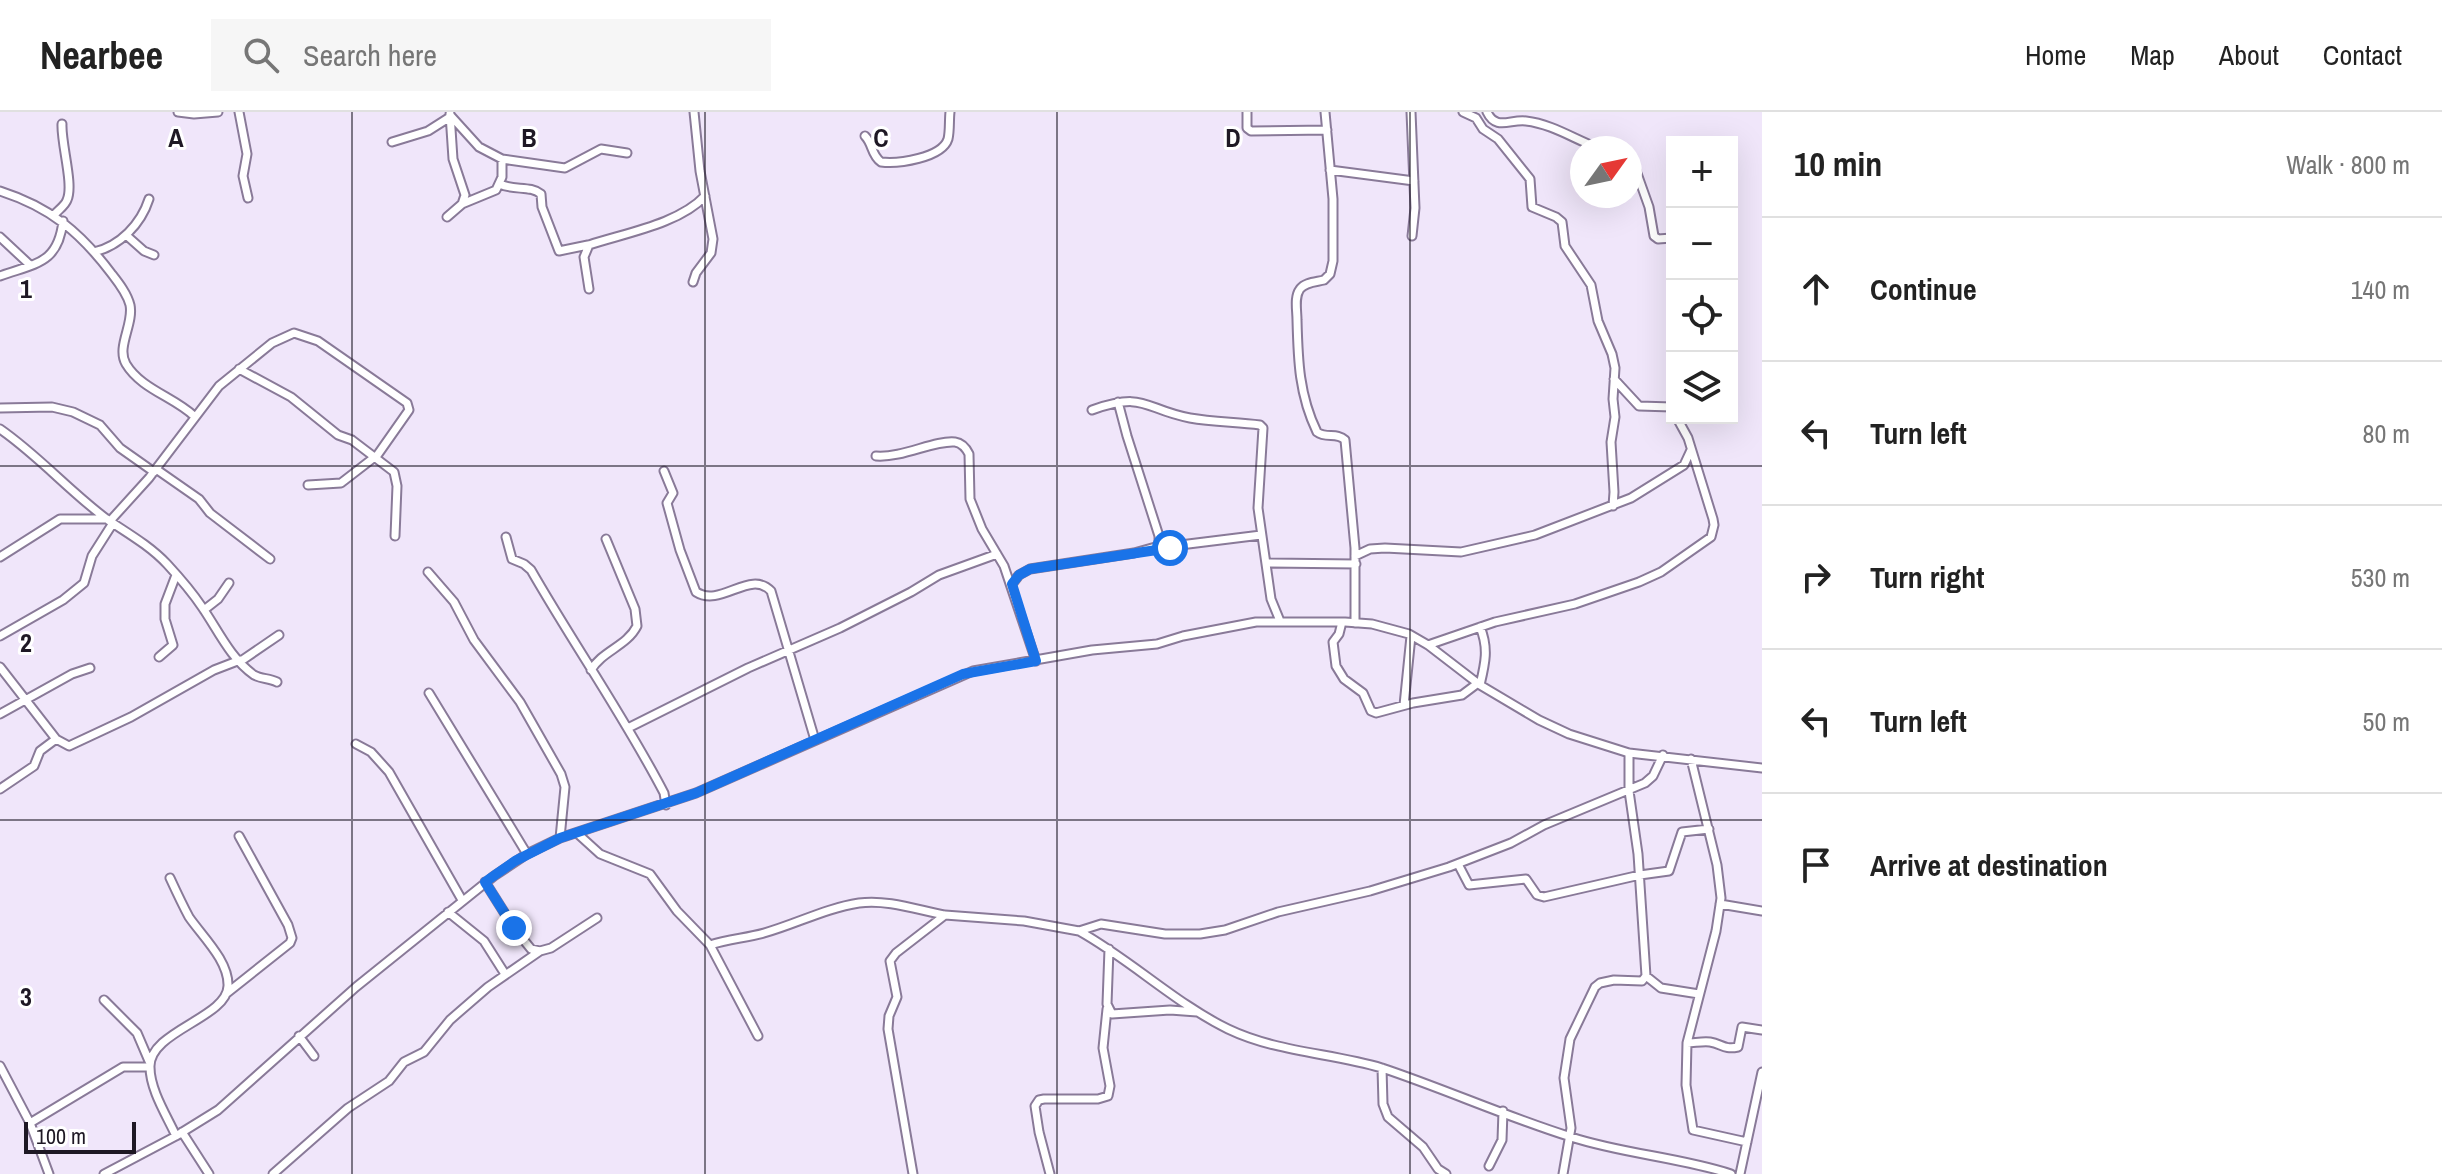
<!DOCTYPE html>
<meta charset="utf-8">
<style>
body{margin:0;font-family:"Archivo Narrow",sans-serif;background:#f6f6f6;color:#222}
.controls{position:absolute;right:24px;top:24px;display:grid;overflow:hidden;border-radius:0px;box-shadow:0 8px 32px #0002}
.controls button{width:72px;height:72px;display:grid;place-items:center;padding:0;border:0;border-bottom:2px solid #e0e0e0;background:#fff;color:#222;font:40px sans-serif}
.compass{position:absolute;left:1570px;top:24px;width:72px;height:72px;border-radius:50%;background:#fff;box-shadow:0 8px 32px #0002;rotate:57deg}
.scale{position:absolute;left:24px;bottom:20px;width:112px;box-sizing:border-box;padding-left:8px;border:4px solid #1e1824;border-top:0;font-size:22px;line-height:28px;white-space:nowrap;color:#1e1824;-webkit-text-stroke:6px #fff;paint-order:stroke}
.stop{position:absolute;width:24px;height:24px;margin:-18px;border:6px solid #1a73e8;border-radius:50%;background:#fff}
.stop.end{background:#1a73e8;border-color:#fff;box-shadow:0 2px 8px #0008}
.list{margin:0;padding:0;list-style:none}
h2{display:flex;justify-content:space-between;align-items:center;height:104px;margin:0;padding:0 32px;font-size:34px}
h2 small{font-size:26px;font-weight:400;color:#767676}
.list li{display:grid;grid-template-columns:52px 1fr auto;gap:24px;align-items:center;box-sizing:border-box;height:144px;padding:0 32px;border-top:2px solid #e0e0e0}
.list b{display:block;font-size:30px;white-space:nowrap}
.list em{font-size:26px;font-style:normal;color:#767676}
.icon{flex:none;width:44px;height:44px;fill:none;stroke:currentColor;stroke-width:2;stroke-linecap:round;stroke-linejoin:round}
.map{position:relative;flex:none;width:1762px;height:1062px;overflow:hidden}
header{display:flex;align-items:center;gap:48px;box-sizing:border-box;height:112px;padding:0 40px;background:#fff;border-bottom:2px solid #e0e0e0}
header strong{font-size:38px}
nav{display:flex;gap:44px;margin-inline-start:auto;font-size:28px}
.search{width:560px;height:72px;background:#f6f6f6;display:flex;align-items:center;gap:20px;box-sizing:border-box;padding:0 28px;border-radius:0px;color:#767676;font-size:30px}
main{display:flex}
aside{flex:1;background:#fff}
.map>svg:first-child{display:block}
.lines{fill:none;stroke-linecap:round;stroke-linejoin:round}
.street-casing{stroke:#897a98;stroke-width:11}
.street{stroke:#fff;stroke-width:7}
.route{stroke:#1a73e8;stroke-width:10}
.grid{fill:none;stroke:#1e1824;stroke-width:2;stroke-opacity:0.55}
.grid-label{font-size:26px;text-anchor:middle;font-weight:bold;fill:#1e1824;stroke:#fff;stroke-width:6;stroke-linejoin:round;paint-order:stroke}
</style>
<header>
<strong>Nearbee</strong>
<div class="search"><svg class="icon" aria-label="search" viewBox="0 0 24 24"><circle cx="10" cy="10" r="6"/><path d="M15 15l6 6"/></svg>Search here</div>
<nav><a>Home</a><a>Map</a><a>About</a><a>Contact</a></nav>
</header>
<main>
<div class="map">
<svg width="1762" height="1062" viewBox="0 0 1762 1062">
<rect width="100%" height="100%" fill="#f0e6fa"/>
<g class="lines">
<g class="street-casing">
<path id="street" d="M178 0 194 2 218 0
M239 0 247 42 243 64 248 86
M1247 0V16L1251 19 1327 18
M1325 0 1333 87V149L1330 162 1324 168C1316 170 1305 170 1300 177 1294 185 1297 198 1297 208 1298 248 1299 283 1317 320 1326 327 1337 320 1345 328L1355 436V511
M1411 0 1415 96 1412 124
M1463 0 1476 6 1483 17 1498 27 1530 67 1532 95 1556 105 1562 110 1565 134 1591 173 1598 209 1612 242 1615 256 1613 287 1615 305 1611 330 1614 380 1613 394
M1487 0C1496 19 1510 7 1526 9 1552 12 1574 27 1598 36
M450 3 479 35 502 47 565 56 601 37 627 41
M865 24C873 32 871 43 881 50 898 52 942 46 948 27 950 19 949 8 950 0
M392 30 428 19 450 5
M1630 48 1634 53 1649 95 1654 124 1658 127 1672 126
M1330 58 1414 69
M500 72C514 79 530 73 541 82L542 95 559 139 588 133
M0 79C50 95 80 120 111 161 118 170 127 181 130 193 134 212 116 235 126 252 141 277 174 285 194 304
M462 92 496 78 502 65V47
M54 103C58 98 65 94 67 88 74 73 61 32 62 12
M447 105 462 92 465 83 453 47 450 2
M126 123 144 139 154 143
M0 125 30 153
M94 140C120 134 141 112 149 87
M0 164C36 151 58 152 63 109
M693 170 696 161 711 141 713 127 700 59 694 0
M589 177 584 145 589 133C625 121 679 112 705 84
M239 257 291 285 338 323 352 328 394 360 397 374 395 424
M1614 267 1639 294 1672 295
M0 296 52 295 73 300 100 313 120 336 154 360
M1092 298C1146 279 1143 297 1190 306 1213 310 1237 310 1260 313L1263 316 1258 396 1271 487 1280 509
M0 317C39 344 70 380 108 408 129 422 150 434 167 452 179 465 192 480 202 495 218 518 230 546 254 563 261 567 269 566 277 570
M876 344C903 346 934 328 955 330 962 331 966 336 969 342L970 387 982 417 1004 454 1036 549
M156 357 199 387 210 401 270 447
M664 359 673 381 667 391 680 438 696 480C721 496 750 457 771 479L815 628
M308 373 341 371 376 344
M110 409 149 366 219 274 272 231 294 221 318 229 407 291 409 298 376 345
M506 425 512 447 524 452 531 458C574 533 624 604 664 681L666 693
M1156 436 1261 423
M1355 444 1370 437 1385 436 1461 440 1535 423 1631 386 1684 353 1691 338
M0 445 60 407H107
M1266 451 1356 452
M428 460 454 490 474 528 520 590 561 662 565 675 560 726
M1012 472 1019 463 1030 457 1134 441 1159 434V424L1127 324 1118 290
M204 498 218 487 229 471
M1342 510 1339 522 1333 530 1336 554 1344 567 1363 581 1371 599 1376 601 1413 591 1462 583 1478 571
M1480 515C1489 536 1485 552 1480 573
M0 524 63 488 84 471 92 444 113 411
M1428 533 1495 510 1575 492 1639 470 1661 460 1711 425 1714 413 1713 407 1688 326 1677 306
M159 545 173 533 165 507V492L176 463
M241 549 279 523
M0 555 56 627 69 634 131 605 214 558 240 548
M591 558C602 539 627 534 637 514L635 497 606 427
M429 581 527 742
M1404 593 1411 524
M0 602 72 562 90 556
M628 616 748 556 840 516 911 480 939 463 997 442
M356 632 371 640 389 660 462 788
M1691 647 1717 753 1721 786 1716 819 1687 931 1686 973 1693 1018 1747 1030
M0 677 34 654 40 639 56 627
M578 722 600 742 650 762 677 799 710 833 758 924
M1458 752 1469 773 1526 767 1537 783 1544 785 1640 763 1669 759 1682 720 1709 717
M170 766C176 779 182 792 189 805 202 824 229 849 228 874 227 906 149 919 150 955 150 978 167 1004 176 1024
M485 770 514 816 531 837 540 839 551 836 597 806
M1720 792 1762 799
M448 800 484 829 505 862
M1079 819C1131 848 1175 891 1228 917 1276 940 1331 941 1382 956 1445 977 1507 1005 1571 1025 1623 1042 1679 1045 1731 1062
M710 833C728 827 746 826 764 821 796 812 826 796 859 791 887 787 918 798 944 803
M1109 837 1107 892 1112 902 1170 898 1197 900
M1646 864 1661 876 1699 882
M227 881 290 831 292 826 288 813 239 724
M104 888 137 921 149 949
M299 924 314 944
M1687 931C1694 931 1703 929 1710 930 1722 932 1724 938 1738 935L1742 915 1762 918
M0 954 30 1011 49 1062
M1382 956 1383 992 1388 1005 1423 1035 1438 1057 1446 1062
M30 1011 123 955H150
M182 1020 209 1062
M1489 1054 1502 1028 1503 999
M104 1062 176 1024 218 998 356 875 494 764 527 742 560 726 696 681 973 559 1092 538 1157 532 1183 524 1256 510H1345L1372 512 1409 522 1428 533 1480 573 1539 608 1569 622 1629 641 1762 656
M273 1062 348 996 389 969 404 950 424 940 450 908 488 875 540 839
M913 1062 888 917 889 904 897 885 890 849 896 841 945 803 1024 809 1079 819 1101 812 1165 822H1200L1225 818 1278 800 1370 779 1449 755 1511 731 1544 713 1645 671 1653 664 1663 643
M1050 1062 1039 1020 1035 994 1039 988 1044 987H1098L1108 984 1110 974 1103 936 1107 897
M1563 1062 1571 1016 1564 966 1570 927 1595 875 1600 871 1614 868 1642 869 1646 864 1638 742 1629 679V641
M1740 1062 1762 960"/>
</g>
<use href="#street" class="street"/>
</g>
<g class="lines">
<path class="route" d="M514 816 485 770 515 749 560 726 696 681 963 562 1036 549 1012 472 1019 463 1030 457 1170 436"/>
</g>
<path class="grid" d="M352 0V1062M705 0V1062M1057 0V1062M1410 0V1062M0 354H1762M0 708H1762"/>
<g class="grid-label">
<text x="176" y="35">A</text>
<text x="529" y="35">B</text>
<text x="881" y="35">C</text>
<text x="1233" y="35">D</text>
<text x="26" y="186">1</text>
<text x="26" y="540">2</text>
<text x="26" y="894">3</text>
</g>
</svg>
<div class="controls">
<button>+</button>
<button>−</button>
<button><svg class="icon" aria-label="locate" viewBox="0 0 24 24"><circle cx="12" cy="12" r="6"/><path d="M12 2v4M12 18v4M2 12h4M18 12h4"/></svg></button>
<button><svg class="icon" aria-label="layers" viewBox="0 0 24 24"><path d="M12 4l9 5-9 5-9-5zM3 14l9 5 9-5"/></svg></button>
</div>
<svg class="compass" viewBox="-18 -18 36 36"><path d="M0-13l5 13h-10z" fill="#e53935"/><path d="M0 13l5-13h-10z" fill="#767676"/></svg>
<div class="scale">100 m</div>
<div class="stop" style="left:1170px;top:436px"></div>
<div class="stop end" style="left:514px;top:816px"></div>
</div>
<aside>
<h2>10 min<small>Walk · 800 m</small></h2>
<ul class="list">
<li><svg class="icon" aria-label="ahead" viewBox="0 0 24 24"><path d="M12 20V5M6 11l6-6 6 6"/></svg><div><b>Continue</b></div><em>140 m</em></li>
<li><svg class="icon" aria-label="left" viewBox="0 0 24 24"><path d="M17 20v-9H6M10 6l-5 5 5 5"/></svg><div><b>Turn left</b></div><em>80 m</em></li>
<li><svg class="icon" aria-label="right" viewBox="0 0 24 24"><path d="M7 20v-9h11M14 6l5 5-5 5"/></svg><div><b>Turn right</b></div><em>530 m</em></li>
<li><svg class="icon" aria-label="left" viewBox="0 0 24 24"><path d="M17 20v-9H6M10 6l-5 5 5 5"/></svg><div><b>Turn left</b></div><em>50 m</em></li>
<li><svg class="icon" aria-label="arrive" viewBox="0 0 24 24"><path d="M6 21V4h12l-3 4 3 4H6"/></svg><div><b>Arrive at destination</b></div></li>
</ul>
</aside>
</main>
